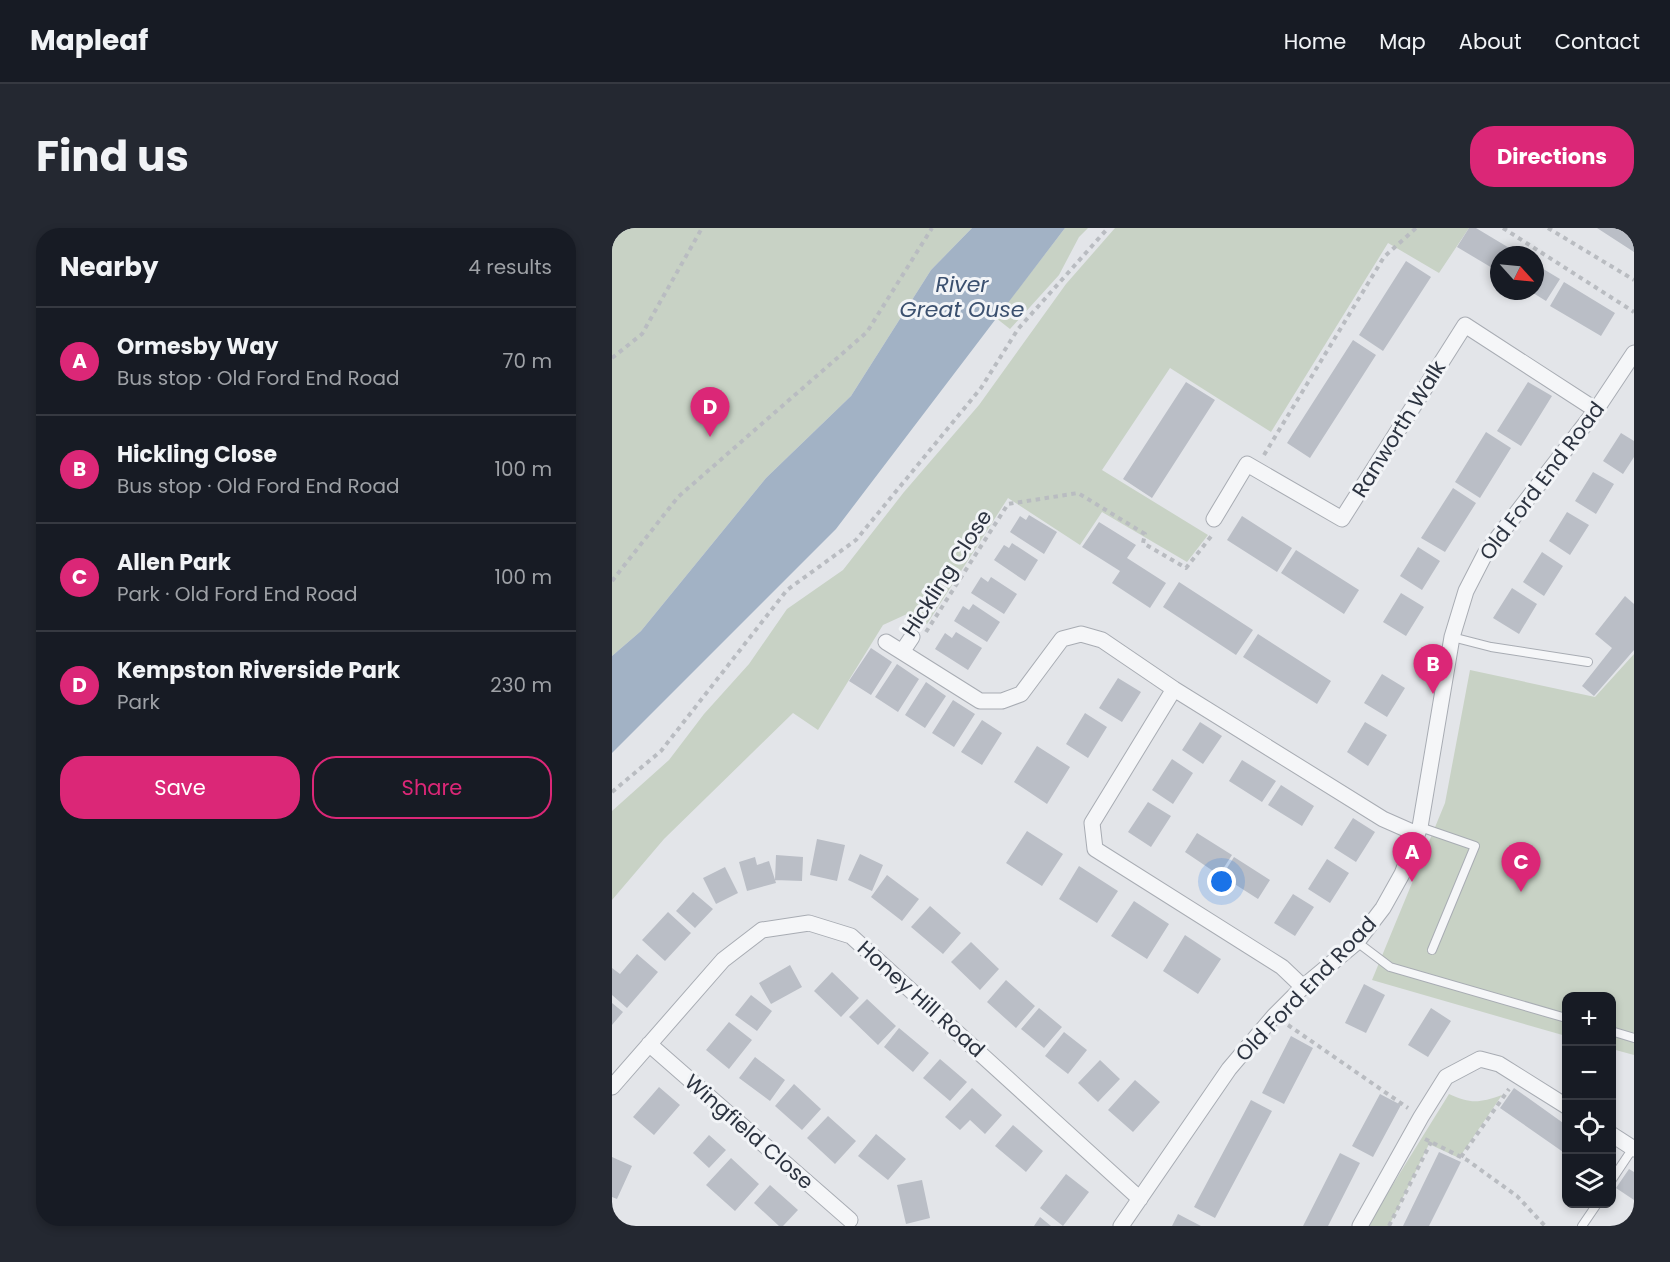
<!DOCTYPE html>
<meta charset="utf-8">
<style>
body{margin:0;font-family:Poppins,sans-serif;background:#242831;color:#f1f3f6}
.controls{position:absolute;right:18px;bottom:18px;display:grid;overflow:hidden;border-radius:12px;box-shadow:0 3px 9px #0003}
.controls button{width:54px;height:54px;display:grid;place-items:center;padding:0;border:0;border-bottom:2px solid #363941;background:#171b24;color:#f1f3f6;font:30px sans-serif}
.compass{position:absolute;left:878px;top:18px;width:54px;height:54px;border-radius:50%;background:#171b24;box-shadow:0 3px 9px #0003;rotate:117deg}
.you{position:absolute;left:610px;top:654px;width:21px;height:21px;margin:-15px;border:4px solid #fff;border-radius:50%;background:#1a73e8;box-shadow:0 0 0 9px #1a73e833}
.badge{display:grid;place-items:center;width:39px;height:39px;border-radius:50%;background:#db2777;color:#fff;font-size:20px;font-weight:700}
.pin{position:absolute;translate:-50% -50px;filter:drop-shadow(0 2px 3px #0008)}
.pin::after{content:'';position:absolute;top:32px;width:21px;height:18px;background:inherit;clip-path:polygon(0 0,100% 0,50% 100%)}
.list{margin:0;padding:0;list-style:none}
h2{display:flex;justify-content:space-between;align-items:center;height:78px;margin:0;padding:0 24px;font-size:26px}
h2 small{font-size:20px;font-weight:400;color:#9ea1a6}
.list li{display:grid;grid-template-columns:39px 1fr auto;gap:18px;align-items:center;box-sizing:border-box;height:108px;padding:0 24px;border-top:2px solid #363941}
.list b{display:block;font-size:22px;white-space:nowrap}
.list p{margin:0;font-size:20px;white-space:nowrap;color:#9ea1a6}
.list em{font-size:20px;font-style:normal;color:#9ea1a6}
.actions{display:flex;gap:12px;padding:18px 24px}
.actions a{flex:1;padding:14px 0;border:2px solid #db2777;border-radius:24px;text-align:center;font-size:21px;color:#db2777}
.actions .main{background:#db2777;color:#fff}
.icon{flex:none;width:33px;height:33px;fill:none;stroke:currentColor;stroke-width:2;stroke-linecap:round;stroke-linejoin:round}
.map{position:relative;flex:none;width:1022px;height:998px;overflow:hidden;border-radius:24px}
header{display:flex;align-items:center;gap:36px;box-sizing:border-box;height:84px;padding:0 30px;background:#171b24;border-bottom:2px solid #363941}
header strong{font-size:28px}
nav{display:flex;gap:33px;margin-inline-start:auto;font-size:21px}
.intro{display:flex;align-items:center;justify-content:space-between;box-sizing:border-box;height:144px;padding:0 36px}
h1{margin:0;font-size:42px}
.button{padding:15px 27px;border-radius:24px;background:#db2777;color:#fff;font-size:21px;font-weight:700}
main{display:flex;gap:36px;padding:0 36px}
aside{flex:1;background:#171b24;border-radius:24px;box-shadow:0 3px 9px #0003}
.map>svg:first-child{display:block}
.green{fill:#c8d2c5}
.water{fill:#a2b2c5}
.building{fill:#babec6}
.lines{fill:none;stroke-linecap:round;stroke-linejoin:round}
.lane-casing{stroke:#a8acb3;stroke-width:10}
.street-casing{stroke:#a8acb3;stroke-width:17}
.path{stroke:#b9bcc1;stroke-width:4;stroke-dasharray:4.5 4.5;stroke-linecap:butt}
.lane{stroke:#f5f6f8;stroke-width:8}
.street{stroke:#f5f6f8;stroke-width:15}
.labels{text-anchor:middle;stroke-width:6;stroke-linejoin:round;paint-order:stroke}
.street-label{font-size:21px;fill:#2c3340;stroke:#f2f4f7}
.water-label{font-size:22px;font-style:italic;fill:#3b506f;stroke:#f2f4f7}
</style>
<header>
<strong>Mapleaf</strong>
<nav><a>Home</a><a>Map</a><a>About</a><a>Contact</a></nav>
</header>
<div class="intro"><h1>Find us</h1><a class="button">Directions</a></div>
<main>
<aside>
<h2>Nearby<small>4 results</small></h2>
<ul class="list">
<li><span class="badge">A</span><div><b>Ormesby Way</b><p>Bus stop · Old Ford End Road</p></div><em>70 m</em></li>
<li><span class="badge">B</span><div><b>Hickling Close</b><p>Bus stop · Old Ford End Road</p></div><em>100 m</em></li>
<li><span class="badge">C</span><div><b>Allen Park</b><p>Park · Old Ford End Road</p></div><em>100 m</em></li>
<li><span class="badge">D</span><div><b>Kempston Riverside Park</b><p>Park</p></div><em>230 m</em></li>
</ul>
<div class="actions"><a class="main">Save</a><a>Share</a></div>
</aside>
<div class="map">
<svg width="1022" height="998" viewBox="0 0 1022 998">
<rect width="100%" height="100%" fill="#e3e5e9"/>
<path class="green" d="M0 0H360L319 42 239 168 154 250 29 403 0 428Z
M453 0H476L467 9 447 47 398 101 384 90Z
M503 0H857L827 45 776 15 659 204 558 140 490 242 596 307 575 334 490 284 468 317 396 270 315 396 295 386 271 397 206 502 181 485 52 611 0 672V583L57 532 92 486 137 436 175 381 231 342 292 264 367 177 454 56Z
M1022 426V827L1000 821 999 768H954V808L760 752 833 575 858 442 983 469Z
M837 866C859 876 867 875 890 867L847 930 817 916 777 998H755Z"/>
<path class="water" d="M360 0H453L224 301 0 525V428L29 403 154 250 239 168 319 42Z"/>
<path class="building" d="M857 0H864L909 27H887V44L845 19Z
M985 0H1022V24Z
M794 33 819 49 771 123 747 107Z
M923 36 948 51 934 73 918 63H923Z
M952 54 1003 85 989 108 938 78Z
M741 112 764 127 698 230 675 215Z
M574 154 603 172 540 270 511 251Z
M916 154 940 168 909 218 885 203Z
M874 204 899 220 868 270 843 254Z
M1009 205 1022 213V229L1011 246 991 233Z
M981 244 1002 256 984 286 963 273Z
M841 260 864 275 833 324 809 310Z
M955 284 977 297 958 327 937 313Z
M417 287 445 304 432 326 398 304 408 288 414 292Z
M630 288 680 320 665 344 615 312Z
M487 294 524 317 515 330 554 355 538 380 500 355 508 343 470 319Z
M400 315 426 332 413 353 382 332 392 317 397 320Z
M806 319 828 333 810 362 788 348Z
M684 322 747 362 732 386 669 345Z
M930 324 951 338 932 368 911 354Z
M369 349 376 354 379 349 405 366 392 386 359 365Z
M567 354 641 402 624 427 551 379Z
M900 360 925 376 907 406 881 390Z
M789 365 812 379 794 408 771 394Z
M1013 368 1022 376V422L982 468 970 458 1000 420 983 406Z
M361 376 388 394 375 414 342 393 351 378 357 382Z
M344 404 370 420 356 442 323 421 333 405 340 410Z
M646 406 719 453 705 476 631 429Z
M259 420 280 434 259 467 237 453Z
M285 436 307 451 286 484 263 469Z
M770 446 793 460 775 489 752 475Z
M506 450 529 464 510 494 487 480Z
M314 454 334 468 313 500 293 487Z
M341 472 363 486 342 519 320 505Z
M473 485 495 499 476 530 454 516Z
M370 492 390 505 370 537 349 524Z
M588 494 610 508 591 536 570 522Z
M753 494 775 507 756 538 735 524Z
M425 518 458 539 435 576 402 554Z
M560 531 581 545 561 576 540 562Z
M630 532 664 553 650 574 617 553Z
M669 557 702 578 690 598 656 577Z
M536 574 559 588 539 619 516 604Z
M741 590 763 604 744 634 722 620Z
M415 603 451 626 430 658 394 635Z
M585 605 620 627 607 647 573 624Z
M205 611 233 617 225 653 198 647Z
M248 626 271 637 260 663 236 652Z
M164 627 191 629 190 653 163 652Z
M143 629 145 637 157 633 164 655 135 663 127 634Z
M622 629 658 652 646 671 610 648Z
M715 631 737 645 718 675 696 661Z
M467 638 506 663 485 695 447 671Z
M113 639 126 665 104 676 91 650Z
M275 647 307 671 290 693 259 669Z
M81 664 101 681 83 700 64 683Z
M681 666 702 679 683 708 662 695Z
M522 673 557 696 535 731 499 708Z
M318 678 349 705 331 726 299 699Z
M56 684 79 705 53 733 30 712Z
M573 707 609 731 586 766 551 743Z
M359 714 387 741 368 762 339 734Z
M25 726 46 744 15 780 0 767V740L8 746Z
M178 737 190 759 159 776 147 755Z
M220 744 247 770 229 789 202 763Z
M394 752 423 778 404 800 375 774Z
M752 756 773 767 754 805 733 795Z
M139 767 160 783 145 803 123 787Z
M255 771 284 798 266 817 237 789Z
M0 775 11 784 0 797Z
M427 780 450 799 432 820 409 801Z
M819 780 839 793 816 829 796 817Z
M117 794 140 812 117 841 94 822Z
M287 800 317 825 301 844 272 819Z
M452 804 475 822 456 846 433 828Z
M679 808 701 820 672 876 650 865Z
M143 829 173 852 158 873 127 850Z
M328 831 355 854 338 873 311 850Z
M488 832 508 851 486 874 466 855Z
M523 852 548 874 521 904 496 882Z
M182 856 209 881 190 902 163 878Z
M47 859 68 877 42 907 21 889Z
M360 860 390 887 373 906 358 892 348 902 333 889Z
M902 860 954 897V926L888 880Z
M768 866 789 877 761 929 740 918Z
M639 872 660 883 603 990 582 979Z
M216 888 244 913 223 936 195 910Z
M401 897 431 923 414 944 383 918Z
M264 906 294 931 276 952 246 928Z
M97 907 114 922 97 940 81 925Z
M827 924 849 934 817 998H791Z
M728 925 748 935 716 998H691Z
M0 929 20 938 5 971 0 969Z
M119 930 147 956 123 983 94 957Z
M1017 941 1022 944V972L1004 960Z
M454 946 477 964 451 998 428 980Z
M310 952 318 990 294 996 285 957Z
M158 957 186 982 171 998H167L142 975Z
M566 986 589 998H560Z
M428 989 439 998H422Z"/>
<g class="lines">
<g class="lane-casing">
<path id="lane" d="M840 409 879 419 976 434
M808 599 863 618 820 722
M745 714 778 739 954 790
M999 803 1022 810
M999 953 1021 920
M970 998 985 976"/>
</g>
<g class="street-casing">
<path id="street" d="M602 291 635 236 730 291 853 97 984 182
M300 409 290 424 368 473H390L409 466 450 411 469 406 490 412 562 461 771 591 805 606
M274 414 290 424
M562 461 480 595 483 621 670 739 691 759
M37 816 238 992
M0 859 111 732 150 702 197 695 239 708 528 971
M999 906 1022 921
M509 998 617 841 662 788 691 759 745 714 771 680 790 646 808 599 840 409 854 363 873 326 984 182 1022 125
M748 998 809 889 834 849 868 831 887 836 954 878"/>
</g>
<path class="path" d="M891 0 1022 84
M936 0 1022 52
M0 130 30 106 90 0
M652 227 772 29 804 0
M0 353 66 269 255 104 320 0
M314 404 396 276 466 265 533 306 531 315 574 340 601 306
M0 564 49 523 175 362 244 312 369 160 406 101 496 0
M676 797 796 880
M813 911 855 932 905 968 933 998
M849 929 897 861
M777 998 819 914"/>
<use href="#lane" class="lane"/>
<use href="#street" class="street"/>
</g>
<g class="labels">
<g class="street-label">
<text transform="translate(787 201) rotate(-58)" y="7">Ranworth Walk</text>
<text transform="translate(930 253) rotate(-53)" y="7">Old Ford End Road</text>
<text transform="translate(335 345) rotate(-57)" y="7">Hickling Close</text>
<text transform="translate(694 761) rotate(-46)" y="7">Old Ford End Road</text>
<text transform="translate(309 771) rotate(42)" y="7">Honey Hill Road</text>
<text transform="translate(137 904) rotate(41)" y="7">Wingfield Close</text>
</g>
<g class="water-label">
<text x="350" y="64">River<tspan x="350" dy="25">Great Ouse</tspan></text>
</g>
</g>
</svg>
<div class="controls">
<button>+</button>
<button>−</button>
<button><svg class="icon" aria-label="locate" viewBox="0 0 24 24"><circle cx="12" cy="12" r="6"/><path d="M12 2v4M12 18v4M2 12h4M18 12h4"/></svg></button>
<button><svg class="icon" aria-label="layers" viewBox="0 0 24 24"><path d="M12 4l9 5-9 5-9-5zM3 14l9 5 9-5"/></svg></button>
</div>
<svg class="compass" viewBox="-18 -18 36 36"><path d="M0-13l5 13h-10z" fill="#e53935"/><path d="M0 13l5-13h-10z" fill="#9ea1a6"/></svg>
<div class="you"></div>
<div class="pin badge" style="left:800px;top:654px">A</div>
<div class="pin badge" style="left:821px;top:466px">B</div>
<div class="pin badge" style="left:909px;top:664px">C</div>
<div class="pin badge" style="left:98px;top:209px">D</div>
</div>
</main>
